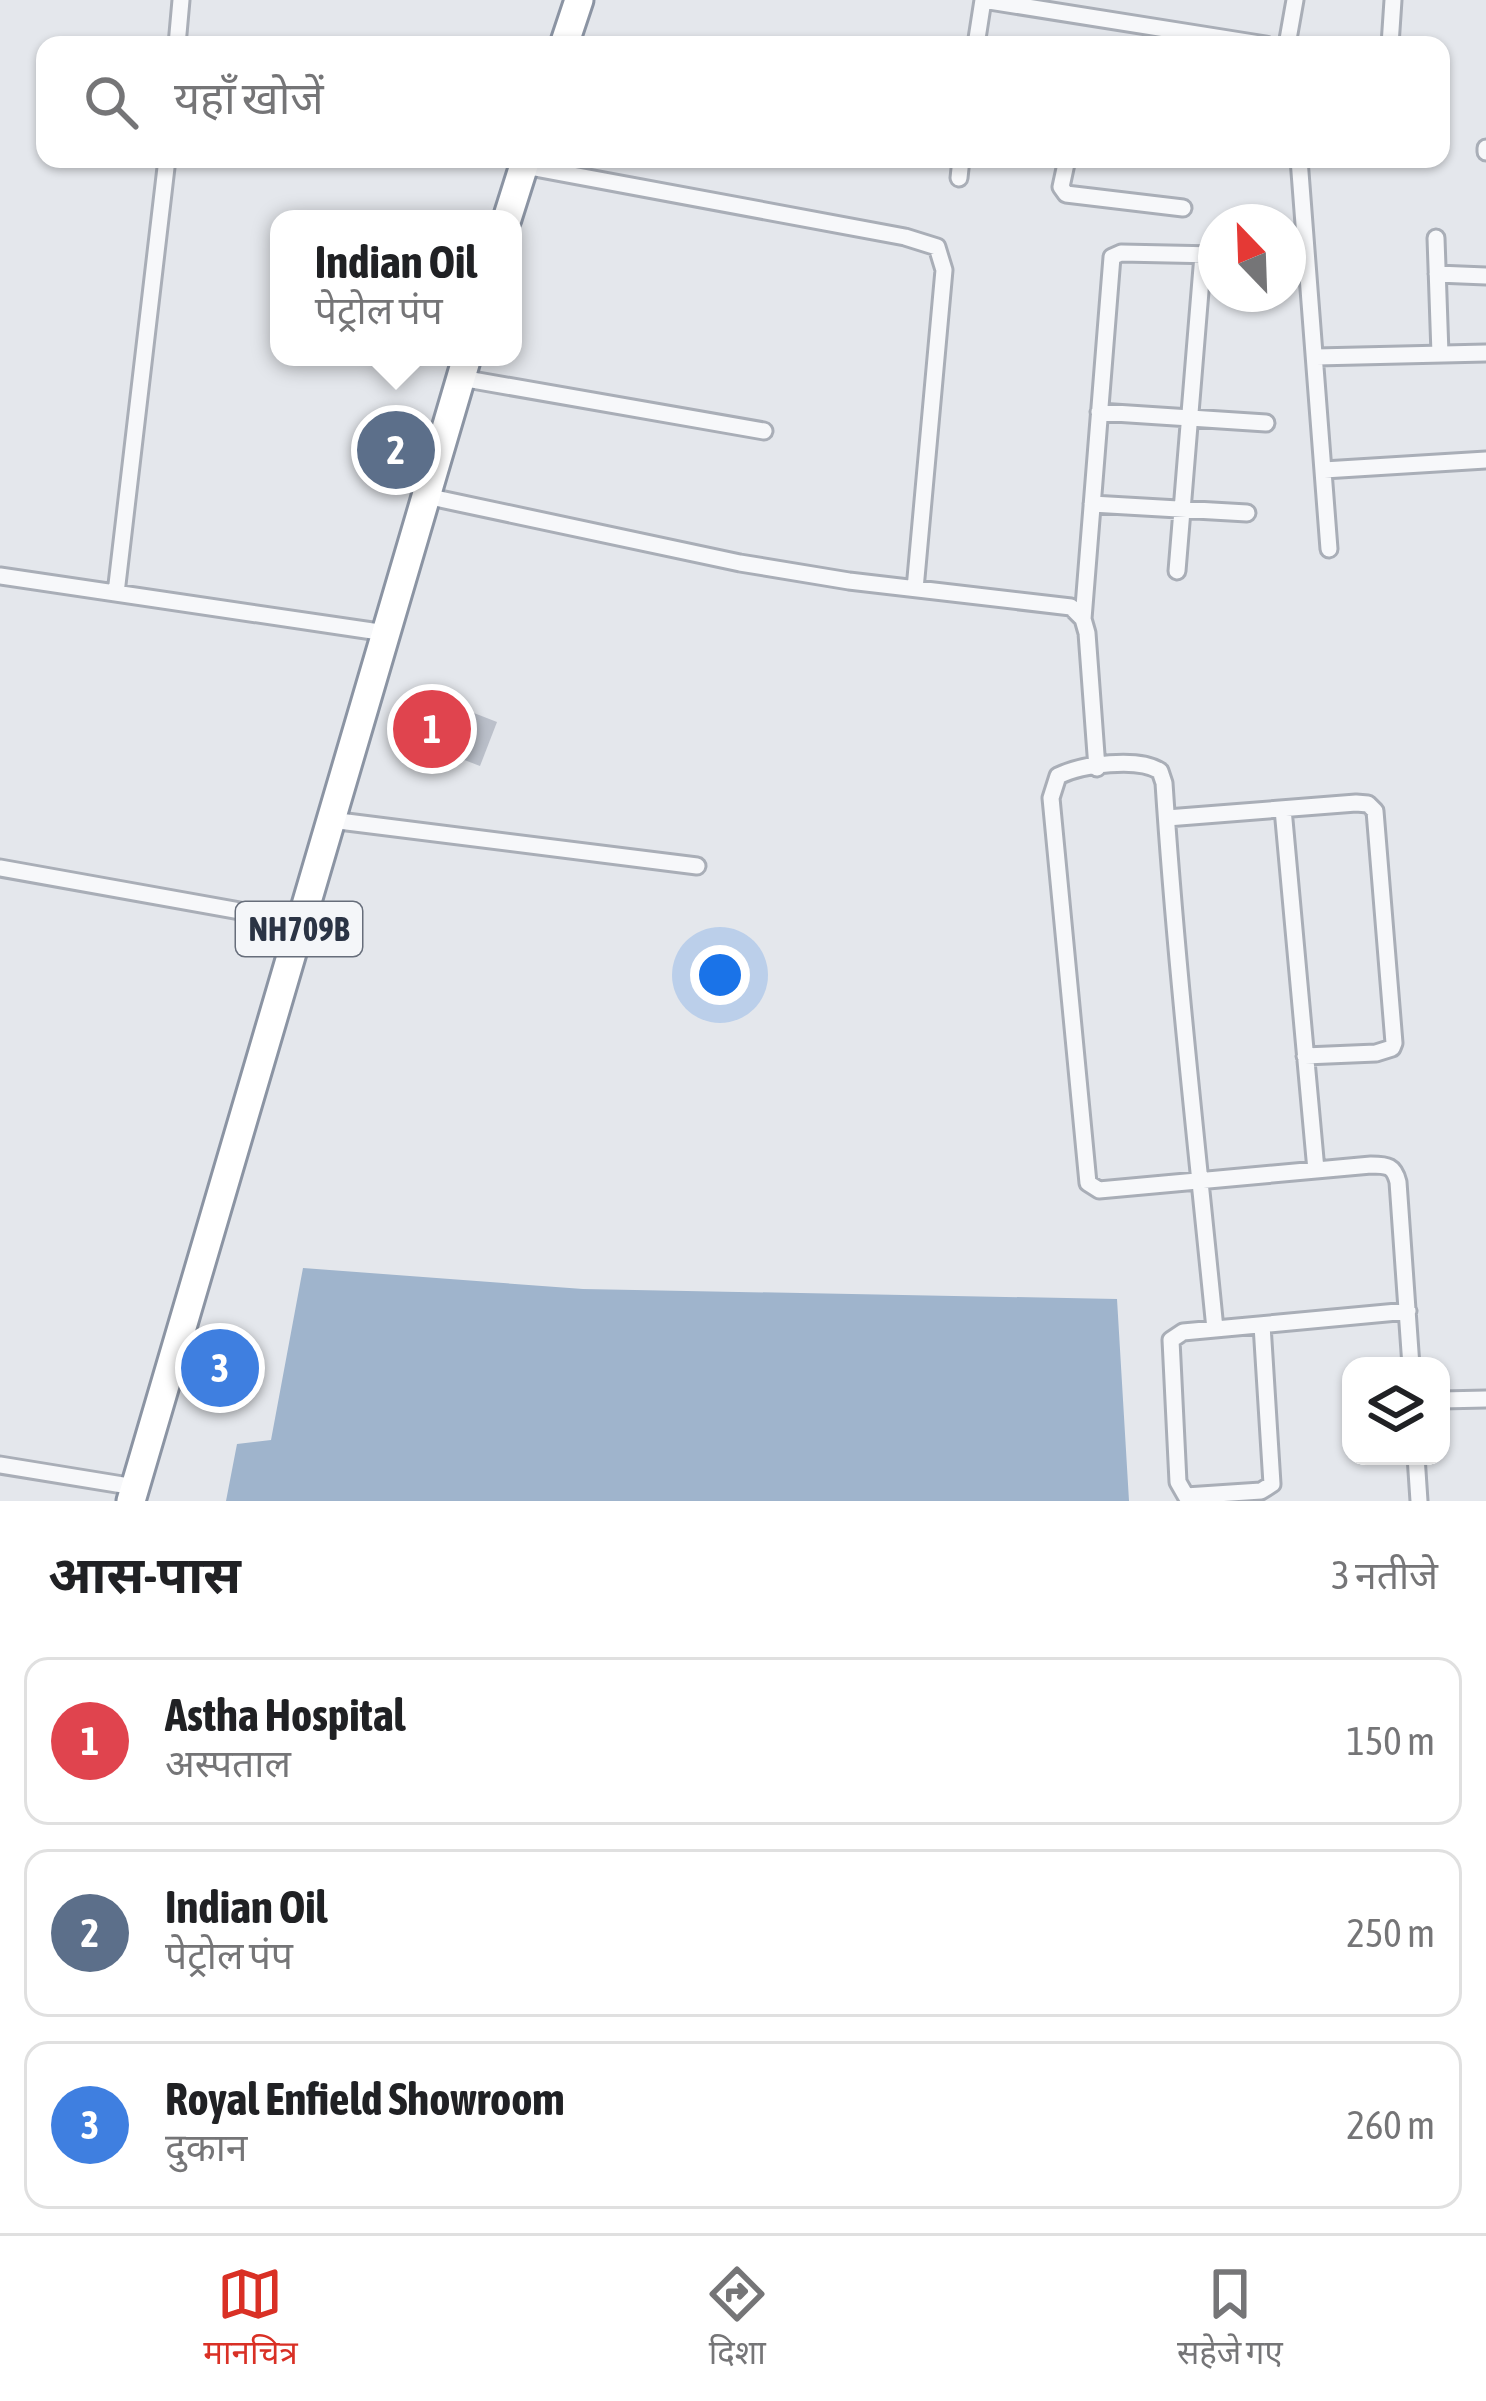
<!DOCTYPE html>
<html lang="hi">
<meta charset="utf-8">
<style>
body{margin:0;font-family:"Asap Condensed","Noto Sans Devanagari",sans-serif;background:#f2f2f2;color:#202124}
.controls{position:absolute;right:36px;bottom:36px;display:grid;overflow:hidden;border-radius:24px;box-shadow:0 3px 9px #0004}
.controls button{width:108px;height:108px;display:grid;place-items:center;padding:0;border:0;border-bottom:3px solid #e0e0e0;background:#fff;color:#202124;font:60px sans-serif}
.compass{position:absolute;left:1198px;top:204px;width:108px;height:108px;border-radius:50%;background:#fff;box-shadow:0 3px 9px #0004;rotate:337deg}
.you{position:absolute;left:720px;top:975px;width:42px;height:42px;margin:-30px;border:9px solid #fff;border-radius:50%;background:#1a73e8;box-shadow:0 0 0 18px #1a73e833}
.badge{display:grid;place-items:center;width:78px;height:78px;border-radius:50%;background:#d93025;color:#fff;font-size:39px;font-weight:700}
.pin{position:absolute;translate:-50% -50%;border:6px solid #fff;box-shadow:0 3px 12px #0006}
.popup{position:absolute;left:270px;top:210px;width:252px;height:156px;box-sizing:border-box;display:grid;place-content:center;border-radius:24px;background:#fff;filter:drop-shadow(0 3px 9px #0005);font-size:39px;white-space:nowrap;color:#757577}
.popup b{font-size:45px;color:#202124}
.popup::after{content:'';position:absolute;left:50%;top:100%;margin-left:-24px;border:24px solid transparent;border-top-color:#fff}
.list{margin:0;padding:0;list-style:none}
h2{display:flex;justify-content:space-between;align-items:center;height:156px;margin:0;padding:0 48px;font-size:51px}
h2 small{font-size:39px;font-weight:400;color:#757577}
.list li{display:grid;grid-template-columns:78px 1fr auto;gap:36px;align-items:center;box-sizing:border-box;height:168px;margin:0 24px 24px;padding:0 24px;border:3px solid #e0e0e0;border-radius:24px}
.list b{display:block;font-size:45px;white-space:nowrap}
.list p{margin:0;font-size:39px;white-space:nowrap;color:#757577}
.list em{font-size:39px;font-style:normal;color:#757577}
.icon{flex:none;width:66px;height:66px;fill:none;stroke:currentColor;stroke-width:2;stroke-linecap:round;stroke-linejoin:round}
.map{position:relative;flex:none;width:1486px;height:1501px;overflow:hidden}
.search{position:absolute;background:#fff;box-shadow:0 3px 9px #0004;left:36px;right:36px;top:36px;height:132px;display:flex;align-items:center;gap:30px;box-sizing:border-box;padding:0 42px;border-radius:24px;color:#757577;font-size:45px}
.sheet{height:732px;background:#fff}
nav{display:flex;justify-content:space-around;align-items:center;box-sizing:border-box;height:168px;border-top:3px solid #e0e0e0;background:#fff;font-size:33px;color:#757577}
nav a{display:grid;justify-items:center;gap:6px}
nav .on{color:#d93025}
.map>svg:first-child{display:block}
.water{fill:#9fb4cc}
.building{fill:#bbc0ca}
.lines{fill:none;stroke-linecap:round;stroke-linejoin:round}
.minor-casing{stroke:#a9aeb7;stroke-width:21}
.trunk-casing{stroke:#8b94a3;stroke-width:33}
.minor{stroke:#f7f8fa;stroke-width:15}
.trunk{stroke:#fff;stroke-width:27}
.labels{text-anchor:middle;stroke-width:9;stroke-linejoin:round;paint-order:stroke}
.shield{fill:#f4f6f9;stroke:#676e7b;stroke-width:3}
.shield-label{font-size:33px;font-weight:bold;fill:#2b3445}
</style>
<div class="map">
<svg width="1486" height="1501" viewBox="0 0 1486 1501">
<rect width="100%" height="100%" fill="#e4e7ec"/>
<path class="water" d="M303 1268 583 1289 1117 1299 1129 1501H226L237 1444 271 1440Z"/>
<path class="building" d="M420 692 497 722 480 766 402 736Z"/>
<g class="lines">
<g class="minor-casing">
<path id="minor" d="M177 45 181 0
M976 45 983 0 1266 45
M1287 45 1295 0
M1390 45 1393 0
M1486 152V148
M1067 159 1061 187 1066 194 1183 208
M1299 159 1329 549
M524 166 905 237 937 247 944 270 915 589
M959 178 961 159
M1436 238 1440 354
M1437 274 1486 276
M1316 357 1486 353
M461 378 764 431
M1099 412 1266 423
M1324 470 1486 460
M426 496 740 563 849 581 1071 607 1083 619 1087 633 1097 768
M1092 504 1247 513
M1177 571 1203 255
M0 576 386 633
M116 593 167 159
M1083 619 1112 257 1121 253 1216 255
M1283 809 1316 1170
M1167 818 1356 803 1368 804 1375 811 1394 1043 1392 1048 1376 1053 1305 1056
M331 820 697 866
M0 868 301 922
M1262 1325 1272 1484 1261 1491 1186 1496 1178 1482 1171 1340 1183 1332 1408 1311
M1215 1329C1197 1147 1176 966 1164 783L1160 771C1138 757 1082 764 1058 776L1051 798 1088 1183 1099 1190 1371 1165C1388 1165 1394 1166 1398 1182L1411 1366
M1441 1400 1486 1399
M1416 1456 1419 1501
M0 1465 135 1487"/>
</g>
<g class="trunk-casing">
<path id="trunk" d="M564 45 579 0
M507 219 526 159
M131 1501 467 357"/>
</g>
<use href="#minor" class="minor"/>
<use href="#trunk" class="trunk"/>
</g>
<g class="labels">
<rect class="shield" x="236" y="902" width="126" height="54" rx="9"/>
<g class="shield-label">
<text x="299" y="941">NH709B</text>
</g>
</g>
</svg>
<div class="controls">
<button><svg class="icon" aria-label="layers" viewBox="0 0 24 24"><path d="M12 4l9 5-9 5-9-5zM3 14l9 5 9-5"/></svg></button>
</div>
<svg class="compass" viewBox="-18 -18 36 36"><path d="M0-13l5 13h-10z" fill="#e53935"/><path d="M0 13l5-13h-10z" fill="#757577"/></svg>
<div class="you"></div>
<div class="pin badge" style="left:432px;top:729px;background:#e0444e">1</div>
<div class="pin badge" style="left:396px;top:450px;background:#5c6f8a">2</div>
<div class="popup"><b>Indian Oil</b>पेट्रोल पंप</div>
<div class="pin badge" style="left:220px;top:1368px;background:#3f7fe0">3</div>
<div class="search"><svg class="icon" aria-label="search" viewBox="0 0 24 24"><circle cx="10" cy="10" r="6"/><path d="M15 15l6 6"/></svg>यहाँ खोजें</div>
</div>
<section class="sheet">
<h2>आस-पास<small>3 नतीजे</small></h2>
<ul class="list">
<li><span class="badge" style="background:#e0444e">1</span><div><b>Astha Hospital</b><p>अस्पताल</p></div><em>150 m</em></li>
<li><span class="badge" style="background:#5c6f8a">2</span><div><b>Indian Oil</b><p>पेट्रोल पंप</p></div><em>250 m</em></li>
<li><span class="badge" style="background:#3f7fe0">3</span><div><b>Royal Enfield Showroom</b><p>दुकान</p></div><em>260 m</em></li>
</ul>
</section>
<nav>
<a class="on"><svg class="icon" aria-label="map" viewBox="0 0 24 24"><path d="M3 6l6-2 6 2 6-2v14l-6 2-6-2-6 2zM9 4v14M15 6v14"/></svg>मानचित्र</a>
<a><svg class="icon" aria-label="directions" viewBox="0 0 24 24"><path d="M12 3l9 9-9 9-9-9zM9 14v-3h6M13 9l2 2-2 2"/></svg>दिशा</a>
<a><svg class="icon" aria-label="saved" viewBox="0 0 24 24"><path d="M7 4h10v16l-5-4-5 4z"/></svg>सहेजे गए</a>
</nav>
